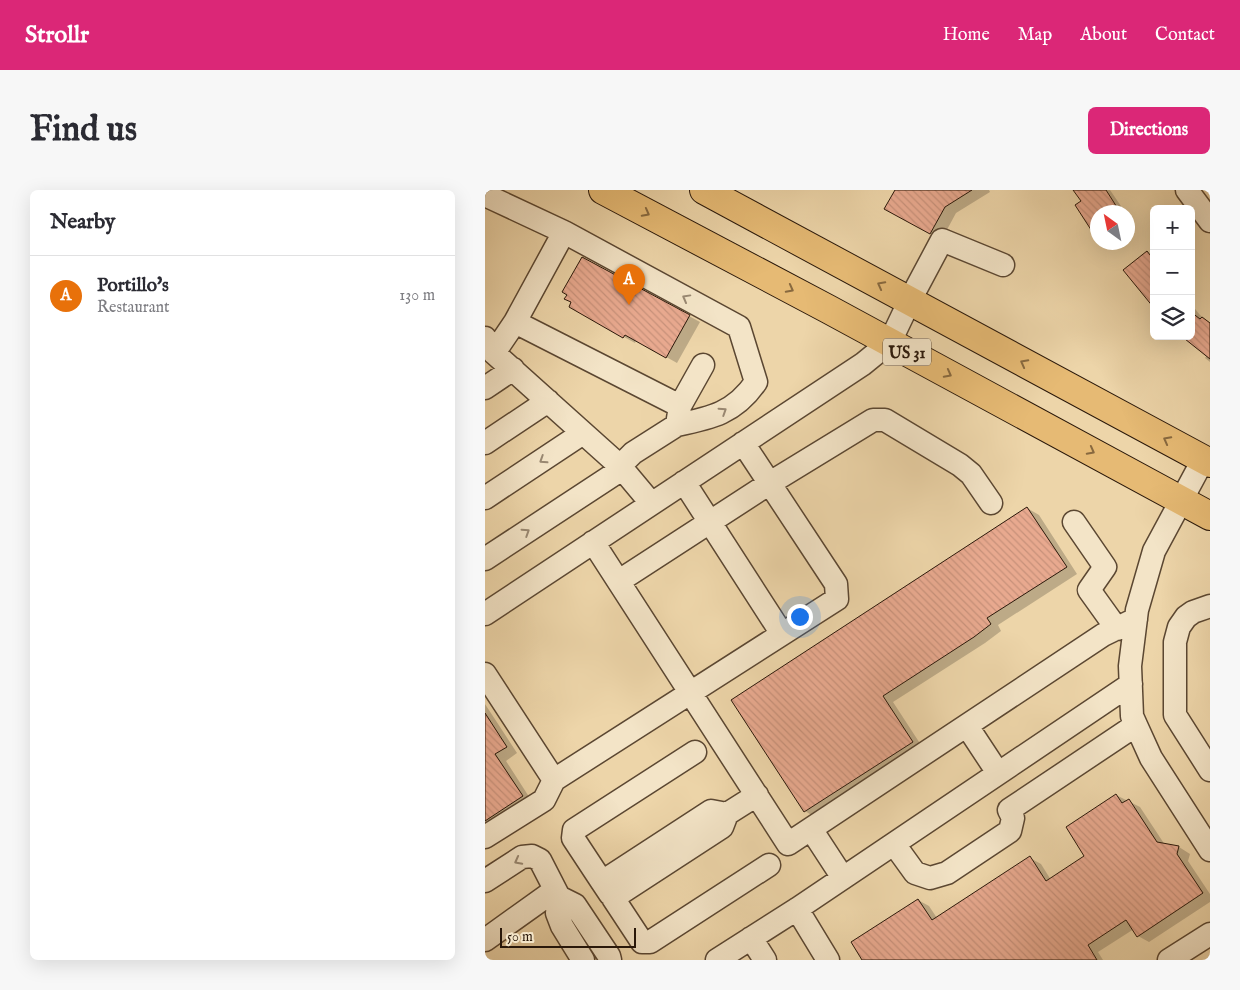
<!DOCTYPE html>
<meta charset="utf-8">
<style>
body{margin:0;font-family:"IM FELL English",serif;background:#f7f7f7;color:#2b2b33}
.controls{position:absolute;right:15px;top:15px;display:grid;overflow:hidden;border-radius:8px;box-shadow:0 5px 20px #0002}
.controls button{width:45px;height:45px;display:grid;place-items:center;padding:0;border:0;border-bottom:1px solid #e1e1e2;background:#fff;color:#2b2b33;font:25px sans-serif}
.compass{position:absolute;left:605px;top:15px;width:45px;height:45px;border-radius:50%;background:#fff;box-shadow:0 5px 20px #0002;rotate:327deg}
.scale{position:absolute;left:15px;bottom:12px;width:136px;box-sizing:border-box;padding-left:5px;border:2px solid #2a180a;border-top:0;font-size:14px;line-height:18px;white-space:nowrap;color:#2a180a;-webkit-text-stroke:4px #f3e4c7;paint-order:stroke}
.you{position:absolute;left:314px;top:426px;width:18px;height:18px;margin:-12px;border:4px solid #fff;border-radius:50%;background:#1a73e8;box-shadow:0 0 0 8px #1a73e833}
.badge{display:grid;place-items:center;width:32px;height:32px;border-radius:50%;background:#db2777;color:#fff;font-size:16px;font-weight:700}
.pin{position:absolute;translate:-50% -41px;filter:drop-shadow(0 1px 2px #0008)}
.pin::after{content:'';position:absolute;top:26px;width:18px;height:15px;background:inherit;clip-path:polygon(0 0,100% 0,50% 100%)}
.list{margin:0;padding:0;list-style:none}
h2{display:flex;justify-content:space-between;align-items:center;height:65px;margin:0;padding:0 20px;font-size:21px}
h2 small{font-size:16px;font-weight:400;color:#7c7c81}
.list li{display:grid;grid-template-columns:32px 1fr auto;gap:15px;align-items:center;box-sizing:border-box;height:80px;padding:0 20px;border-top:1px solid #e1e1e2}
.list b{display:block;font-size:19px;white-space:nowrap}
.list p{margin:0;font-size:16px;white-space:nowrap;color:#7c7c81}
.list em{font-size:16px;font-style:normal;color:#7c7c81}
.icon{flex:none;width:28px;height:28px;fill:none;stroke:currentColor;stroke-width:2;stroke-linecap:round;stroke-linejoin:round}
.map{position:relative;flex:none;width:725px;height:770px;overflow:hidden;border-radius:8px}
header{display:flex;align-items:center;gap:30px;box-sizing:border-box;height:70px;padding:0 25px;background:#db2777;color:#fff}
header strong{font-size:24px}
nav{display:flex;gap:28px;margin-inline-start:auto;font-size:18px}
.intro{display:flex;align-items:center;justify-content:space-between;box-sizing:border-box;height:120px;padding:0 30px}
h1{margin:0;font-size:35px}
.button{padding:12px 22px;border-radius:8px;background:#db2777;color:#fff;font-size:18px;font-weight:700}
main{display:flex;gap:30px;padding:0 30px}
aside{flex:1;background:#fff;border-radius:8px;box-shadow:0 5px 20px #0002}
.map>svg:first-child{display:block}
.shadow{fill:#0003}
.building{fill:url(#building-back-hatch);stroke:#2a180a}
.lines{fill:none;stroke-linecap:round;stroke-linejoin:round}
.minor-casing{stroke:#5b4732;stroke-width:25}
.major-casing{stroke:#2a180a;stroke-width:30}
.minor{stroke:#f3e4c7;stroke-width:22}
.major{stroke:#e6ba74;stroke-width:28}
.oneway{stroke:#88693f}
.oneway2{stroke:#998872}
.labels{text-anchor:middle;stroke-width:5;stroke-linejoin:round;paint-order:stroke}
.shield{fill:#f3e4c7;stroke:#665543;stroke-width:1}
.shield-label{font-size:16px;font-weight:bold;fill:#2a180a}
</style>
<header>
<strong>Strollr</strong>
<nav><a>Home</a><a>Map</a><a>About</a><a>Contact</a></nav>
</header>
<div class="intro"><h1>Find us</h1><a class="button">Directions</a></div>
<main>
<aside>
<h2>Nearby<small></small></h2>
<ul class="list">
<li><span class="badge" style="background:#e8710a">A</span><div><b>Portillo's</b><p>Restaurant</p></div><em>130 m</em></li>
</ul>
</aside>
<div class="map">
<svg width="725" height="770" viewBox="0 0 725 770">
<defs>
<pattern id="building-back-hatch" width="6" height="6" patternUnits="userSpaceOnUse" patternTransform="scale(1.25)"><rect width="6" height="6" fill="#e8a98f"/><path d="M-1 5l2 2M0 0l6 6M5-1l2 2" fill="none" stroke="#c7917a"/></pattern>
</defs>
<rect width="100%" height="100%" fill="#edd5a9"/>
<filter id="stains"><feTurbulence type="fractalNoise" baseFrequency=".004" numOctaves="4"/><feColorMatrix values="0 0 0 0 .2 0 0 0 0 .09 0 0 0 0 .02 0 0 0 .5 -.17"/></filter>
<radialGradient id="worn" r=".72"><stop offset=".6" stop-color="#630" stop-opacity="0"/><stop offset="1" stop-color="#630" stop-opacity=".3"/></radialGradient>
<path class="shadow" d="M411 0H504L505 2 471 23 457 49 412 25Z
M590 0H625L640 22H612V41L607 38 597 11Z
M646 33 650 39 642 44V35Z
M83 105 204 126 215 132 192 173 151 150 150 153 85 117 88 112Z
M706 114 715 125 725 133V172L720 168 722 165 706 146Z
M542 318 554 325 592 384 513 435 516 441 500 453 408 512 438 558 331 628 320 621 248 510Z
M0 514 32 563 21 571 48 613 0 644Z
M631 605 655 617 680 655 694 657 705 664 703 671 725 704V712L664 752 653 746 649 739 613 762 618 770H379L433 710 444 716 452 728 545 668 556 674 566 690 601 667Z"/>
<path class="building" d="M410 0H487L460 17 445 44 399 19Z
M588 0H621L635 22H612V49L590 15 596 11Z
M662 61 669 70V118L638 80Z
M97 67 205 125 181 168 140 145 138 148 84 117 86 112 79 109 82 105 77 102Z
M706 122 715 129 717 127 725 133V169L700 149 702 146H706Z
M542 317 582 377 502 428 506 434 489 447 398 506 428 552 319 622 246 510Z
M0 523 22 557 10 564 38 606 0 631Z
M631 604 637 613 644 609 672 652 694 656 692 664 718 703 652 747 641 730 603 755 612 770H377L366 752 433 709 447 730 545 666 561 691 599 666 581 637Z"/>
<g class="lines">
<g class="minor-casing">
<path id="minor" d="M702 0 725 31
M0 5 79 42 254 137 271 192C250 223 226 228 192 235
M30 132 79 42
M0 148 9 163 135 276
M9 163 30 132 195 216
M0 198 28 179
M0 253 63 211
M718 270 669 361 652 420 645 476 647 526 651 535 666 568 725 660
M199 292 297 444
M0 308 98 243
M166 313 135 276 148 263 192 235 195 216 218 175
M589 332 620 377 604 400 632 439
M108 352 303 654 618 445 651 429
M0 369 137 279
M134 391 285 293 388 230H400L475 275 486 284 506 313
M725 416 708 422 701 427 694 437 690 452V525L725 580
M0 424 378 174 405 152 425 110 457 50 518 75
M0 484 69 590 59 610 0 647
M482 536 513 583
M69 590 352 409 351 394 258 253
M272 605 242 624 237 637 128 708 157 752H165L284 675
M326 639 358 688
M409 654 430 683 445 688 462 683 525 641 528 628 524 620 651 535
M0 691 37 667 47 666 55 670 74 707 90 715 124 766 125 770
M117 692 88 648 89 640 210 562
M125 704 117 692 226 621 242 624
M74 707 72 723 77 736 98 770
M312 719 343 770
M266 748 280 770
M0 750 70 700
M232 770 312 719 646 494
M684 770 725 744"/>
</g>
<g class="major-casing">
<path id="major" d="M118 0 343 119 725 326
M219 0 725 273"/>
</g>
<use href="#minor" class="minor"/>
<use href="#major" class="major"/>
</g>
<defs><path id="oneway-chevron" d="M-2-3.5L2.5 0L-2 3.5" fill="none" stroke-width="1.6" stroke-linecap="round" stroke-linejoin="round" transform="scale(1.25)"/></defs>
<g class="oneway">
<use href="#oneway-chevron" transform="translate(161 23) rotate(28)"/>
<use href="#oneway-chevron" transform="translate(396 95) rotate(-152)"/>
<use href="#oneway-chevron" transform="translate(305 99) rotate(28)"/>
<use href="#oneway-chevron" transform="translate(539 173) rotate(-152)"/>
<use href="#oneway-chevron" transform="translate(463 184) rotate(28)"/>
<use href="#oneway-chevron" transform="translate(682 250) rotate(-152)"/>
<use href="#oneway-chevron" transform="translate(606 261) rotate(28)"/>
</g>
<g class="oneway2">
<use href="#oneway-chevron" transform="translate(201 108) rotate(-151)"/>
<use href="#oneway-chevron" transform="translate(238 221) rotate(-33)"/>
<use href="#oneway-chevron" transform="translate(58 270) rotate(147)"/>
<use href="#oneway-chevron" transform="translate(41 342) rotate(-33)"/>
<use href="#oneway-chevron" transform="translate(33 671) rotate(152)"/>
</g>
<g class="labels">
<rect class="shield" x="398" y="148.5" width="48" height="27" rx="4"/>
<g class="shield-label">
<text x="422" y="168">US 31</text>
</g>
</g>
<rect width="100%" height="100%" filter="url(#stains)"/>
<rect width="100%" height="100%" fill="url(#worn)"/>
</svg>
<div class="controls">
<button>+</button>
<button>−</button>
<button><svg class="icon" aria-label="layers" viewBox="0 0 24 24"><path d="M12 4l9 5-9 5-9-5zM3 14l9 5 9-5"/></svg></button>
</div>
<svg class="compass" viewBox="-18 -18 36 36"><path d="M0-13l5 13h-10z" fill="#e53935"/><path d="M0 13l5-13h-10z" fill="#7c7c81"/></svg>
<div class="scale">50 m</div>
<div class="you"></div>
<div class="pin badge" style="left:144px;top:115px;background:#e8710a">A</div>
</div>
</main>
